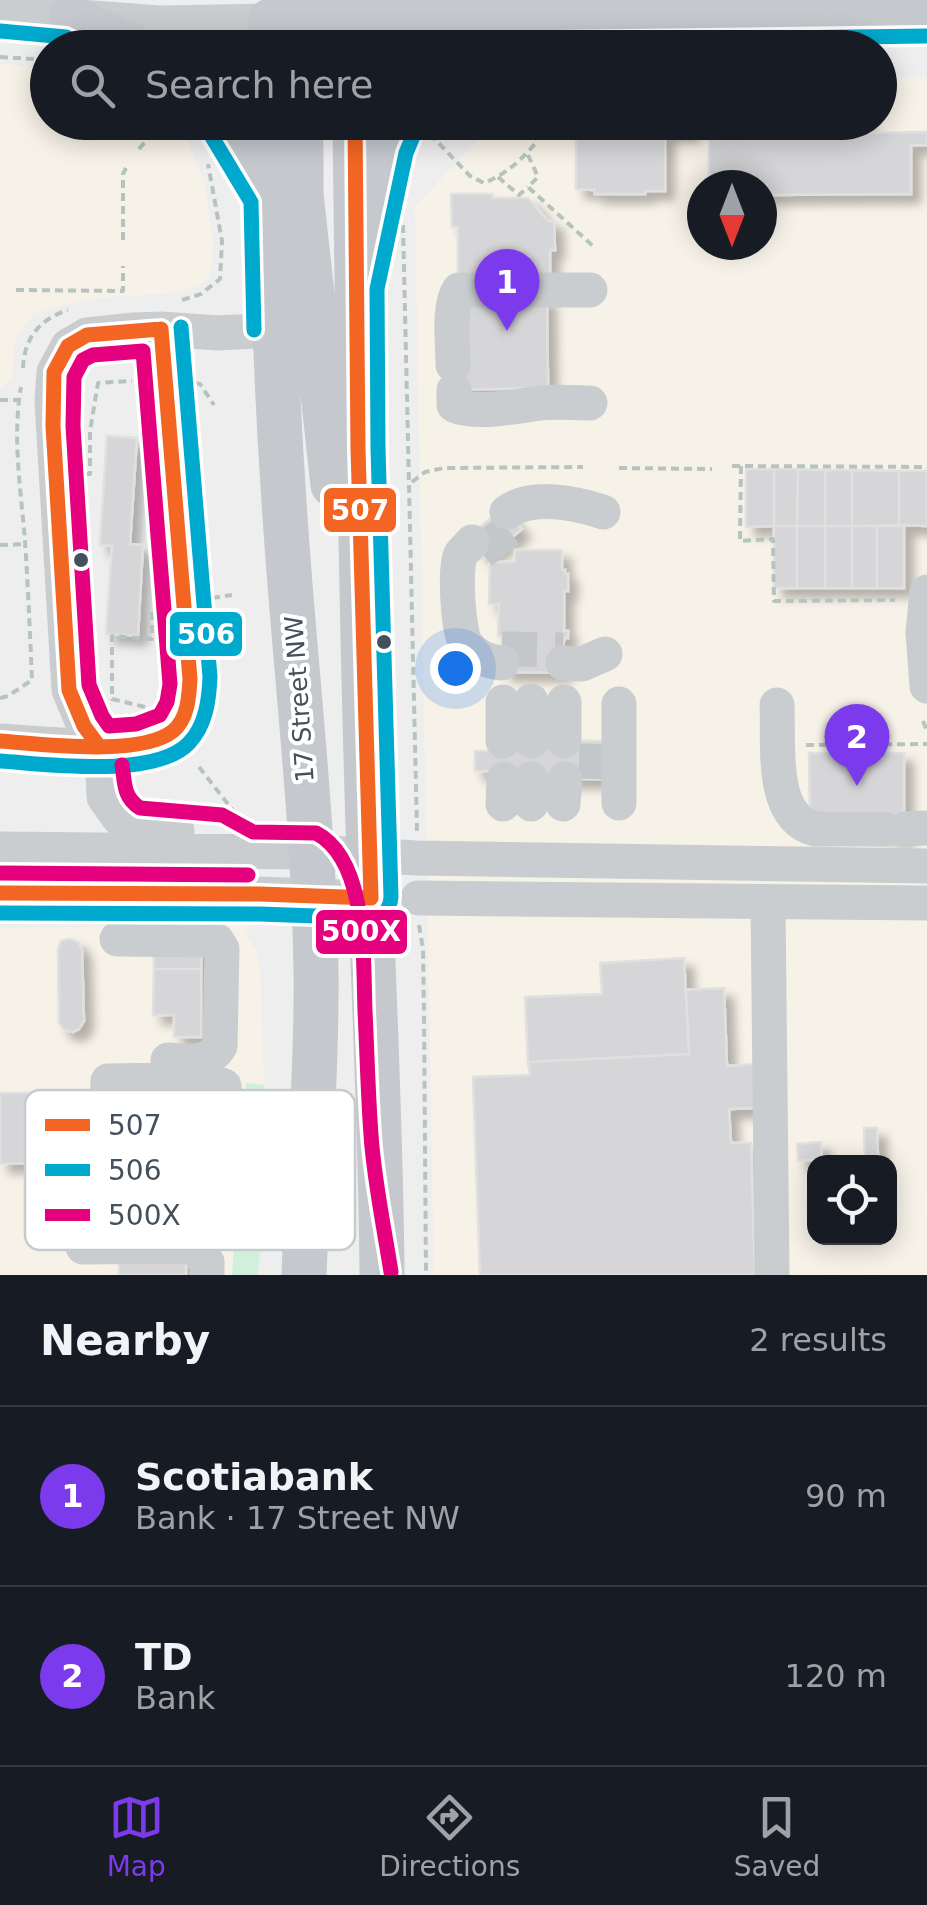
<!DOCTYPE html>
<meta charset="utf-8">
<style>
body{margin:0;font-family:"DejaVu Sans",sans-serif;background:#20242c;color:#f1f3f6}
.controls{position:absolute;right:30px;bottom:30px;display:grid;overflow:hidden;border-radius:20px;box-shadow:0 5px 25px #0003}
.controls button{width:90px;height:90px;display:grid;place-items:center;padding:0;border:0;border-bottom:2px solid #363941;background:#171b24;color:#f1f3f6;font:50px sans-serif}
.compass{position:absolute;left:687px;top:170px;width:90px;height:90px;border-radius:50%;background:#171b24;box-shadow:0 5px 25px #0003;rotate:180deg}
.you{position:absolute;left:455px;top:668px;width:35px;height:35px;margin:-25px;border:8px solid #fff;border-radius:50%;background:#1a73e8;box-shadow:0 0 0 15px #1a73e833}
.badge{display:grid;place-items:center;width:65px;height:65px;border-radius:50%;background:#7c3aed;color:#fff;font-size:32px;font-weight:700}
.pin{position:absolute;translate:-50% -82px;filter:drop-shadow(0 2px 5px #0008)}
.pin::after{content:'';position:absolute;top:52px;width:35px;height:30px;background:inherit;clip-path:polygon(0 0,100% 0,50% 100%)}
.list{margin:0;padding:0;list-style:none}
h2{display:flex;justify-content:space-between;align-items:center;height:130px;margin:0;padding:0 40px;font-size:42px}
h2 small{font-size:32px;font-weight:400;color:#9ea1a6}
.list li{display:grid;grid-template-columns:65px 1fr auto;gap:30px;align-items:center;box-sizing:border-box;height:180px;padding:0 40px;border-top:2px solid #363941}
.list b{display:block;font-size:38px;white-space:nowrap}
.list p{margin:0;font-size:32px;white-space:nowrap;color:#9ea1a6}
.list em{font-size:32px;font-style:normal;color:#9ea1a6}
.icon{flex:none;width:55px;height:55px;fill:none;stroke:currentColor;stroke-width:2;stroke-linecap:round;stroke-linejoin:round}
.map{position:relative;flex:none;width:927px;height:1275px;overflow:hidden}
.search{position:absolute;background:#171b24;box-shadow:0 5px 25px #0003;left:30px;right:30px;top:30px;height:110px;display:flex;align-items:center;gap:25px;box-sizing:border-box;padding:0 35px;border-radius:55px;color:#9ea1a6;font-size:38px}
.sheet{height:490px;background:#171b24}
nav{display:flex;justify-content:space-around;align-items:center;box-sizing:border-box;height:140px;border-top:2px solid #363941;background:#171b24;font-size:28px;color:#9ea1a6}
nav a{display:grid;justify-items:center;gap:5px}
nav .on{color:#7c3aed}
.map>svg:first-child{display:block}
.commercial{fill:#f7f2e8;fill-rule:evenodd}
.green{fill:#d0f0dc}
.building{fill:#d6d6d9;stroke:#e0e0e1;stroke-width:2.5;filter:url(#shadow)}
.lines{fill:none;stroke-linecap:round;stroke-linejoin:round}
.minor-tunnel{stroke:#c4c7ca;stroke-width:35;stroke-dasharray:35 18;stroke-linecap:butt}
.path{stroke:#b6c4bf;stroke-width:4;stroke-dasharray:8 5;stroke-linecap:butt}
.minor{stroke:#cacdcf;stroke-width:35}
.major{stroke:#c5c9cd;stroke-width:45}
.bus-1-casing{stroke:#fff;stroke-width:22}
.bus-2-casing{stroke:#fff;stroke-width:22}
.bus-3-casing{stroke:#fff;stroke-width:22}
.bus-1{stroke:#f26522;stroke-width:15}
.bus-2{stroke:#00a9ce;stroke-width:15}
.bus-3{stroke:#e5007d;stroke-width:15}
.bus-dot{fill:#44515c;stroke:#fff;stroke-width:4}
.labels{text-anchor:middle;stroke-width:8;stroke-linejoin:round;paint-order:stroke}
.street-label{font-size:25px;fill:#44515c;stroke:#fff}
.key{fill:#fff;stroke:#c7cbce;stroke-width:2.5}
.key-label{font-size:28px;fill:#44515c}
.line-badge{stroke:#fff;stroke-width:4}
.badge-label{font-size:28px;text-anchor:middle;font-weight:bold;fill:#fff}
</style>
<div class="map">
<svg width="927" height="1275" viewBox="0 0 927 1275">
<defs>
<filter id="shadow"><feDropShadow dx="9" dy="9" stdDeviation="5" flood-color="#0004"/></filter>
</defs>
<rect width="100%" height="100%" fill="#efeeee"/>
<path class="commercial" d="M0 64 47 69 48 122 181 123 204 182 213 244 210 277 197 287 169 293 100 298 54 307 32 316 20 332 14 344 12 379 0 388Z
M927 77V1275H434L415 206 495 123 880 122V78ZM702 185H762V245H702ZM814 1162H890V1238H814Z
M239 925 252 927 245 934 256 950 260 969 264 1085 246 1083 232 1275H0V928Z"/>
<path class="green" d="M246 1083 264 1085 260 1250 258 1275H232Z"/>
<path class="building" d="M576 122H691L690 132H665V191H645V194H595V190L576 189Z
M709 122H867V133L927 132V145H911V194L762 195V185H709Z
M451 194H492L493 198H528L548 221H554L555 250H550V275H458V227H452Z
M547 297 548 388 446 390 466 298Z
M107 436 137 438 130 544 143 545 138 636 106 634 112 546 100 545Z
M746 469H774V526L746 527Z
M774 469H798L797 526H774Z
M798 469 825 470V526H797Z
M825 470H852V526H825Z
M852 470 899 471V525L852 526Z
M899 471H927V526L899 525Z
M503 508 522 529 486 558 468 537Z
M774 526H797V588H774Z
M797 526H825V588H797Z
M825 526H852V588H825Z
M852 526H877V588H852Z
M877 526H904V588H877Z
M515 550H562V570H565V574H568V591H564V631H568V638H565L563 645V673L502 672V636H498L499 604H489L490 562H515Z
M495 741H611V779H495V771H475V751H495Z
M809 753H904V839L810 820Z
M70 939 78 942 82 951 84 1021 79 1029 73 1032 64 1030 59 1023 58 949 61 941Z
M154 941H202L201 969H154Z
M684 958 689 1054 528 1062 525 997 602 994 600 963Z
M154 969H201V1037H174V1015H153Z
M724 988 727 1066 757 1064 759 1108 729 1109 731 1143H751L755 1275H480L473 1077 530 1075 528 1062 689 1054 686 990Z
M145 1086H211L210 1175H145Z
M0 1093H40V1163L0 1164Z
M864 1128H877L878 1158 865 1159Z
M821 1142 822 1159 798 1161 797 1144Z
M119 1254 186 1255V1275H119Z"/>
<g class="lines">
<path class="minor-tunnel" d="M481 552 517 524
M502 649 563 650
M596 779 597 741"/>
<path class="path" d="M0 57 48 60
M430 134 470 176 484 183C505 175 523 159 537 141L535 122
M139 149 162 122
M528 155 538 177 528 187 593 246
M498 177 519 195 528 187
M403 225 417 831
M123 240V174L126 168
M16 290 123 291V266
M182 300 201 294 220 279 222 241 208 164
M23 368C24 338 40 319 68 310
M195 383 200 384 214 405
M0 400H19
M732 466 927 467
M741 466 740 541 773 539 774 601 895 600
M619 468 712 469
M85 474H90V431L98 383 132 381
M412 482 425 472 444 468 583 467
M0 545 25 544
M212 598 232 595
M0 698 8 696 32 680C30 633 28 587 25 541 21 491 12 437 21 387
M145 707 112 699V636L152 639V610
M923 721 927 731
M806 745 927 744
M199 767 235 813
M419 925 423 949 424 1014 426 1275"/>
<path class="minor" d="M0 11 160 23 270 21
M453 365C453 344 448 306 459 290H590
M454 390V405C476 415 517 406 541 403 557 401 574 403 590 403
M507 512C532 494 576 503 603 512
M472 542C470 545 463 551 461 554 454 566 458 633 466 644 475 656 488 662 502 663
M927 592 923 633 927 686
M563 663 582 664 605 654
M531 701 532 741
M503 702V741
M564 702V741
M619 704V803
M777 705C779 744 769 817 815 829H884
M0 741C40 743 143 756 173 731 187 718 189 697 190 679L161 329
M503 804 504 779
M531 804V779
M563 804 565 779
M905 829 927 828
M177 830 133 827 119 818 104 797 103 772 98 745 84 726 69 690 52 401 54 372 68 346 87 335 134 330 161 329 218 333 274 330
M0 849 310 852 417 858 927 866
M0 893 260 894 371 898
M418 898 927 903
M768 902 772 1275
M117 939 208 940 217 941 222 949 220 1046C208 1066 188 1061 168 1060
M83 1196 217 1197 226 1104 224 1086 208 1079 108 1081 104 1196
M83 1247 193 1246 207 1262V1275"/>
<path class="major" d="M71 17 135 48
M270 21 927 16
M226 122 269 193
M270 122C271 254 276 386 285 517 295 668 314 820 316 972 317 1073 308 1174 304 1275
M355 122C358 368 361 613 369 858 374 997 381 1136 382 1275
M301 146V194L333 485
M374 207 387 147 397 122"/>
<g class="bus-1-casing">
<path id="bus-1" d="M355 122 358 448 371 898
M0 741C41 744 141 757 173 731 188 719 189 696 190 679L161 329
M98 745 84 726 69 690 53 426 54 372 68 346 87 335 161 329
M0 893 260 894 371 898"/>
</g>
<g class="bus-2-casing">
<path id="bus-2" d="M0 31 66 37 88 48
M525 48 555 41 927 36
M209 132 251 202 254 330
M0 761C47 764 155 779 189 743 206 725 209 700 210 677L181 327
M0 913 260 914 372 918C384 916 390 909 391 897L378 448 377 289 406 153 416 129"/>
</g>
<g class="bus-3-casing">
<path id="bus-3" d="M143 351 170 684 167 702 160 715 136 724 109 726 102 716 89 685 73 426 74 377 83 360 93 355Z
M122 765C125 783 123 797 140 808L222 815 253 832 316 833C368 860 363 961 365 1011 367 1052 368 1094 371 1135 374 1180 384 1227 391 1272
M0 873 248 875"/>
</g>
<use href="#bus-1" class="bus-1"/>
<use href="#bus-2" class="bus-2"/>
<use href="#bus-3" class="bus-3"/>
</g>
<g class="bus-dot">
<circle cx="81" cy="560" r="9"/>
<circle cx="384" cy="642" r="9"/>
</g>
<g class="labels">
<g class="street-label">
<text transform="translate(299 699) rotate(-94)" y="9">17 Street NW</text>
</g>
</g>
<rect x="25" y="1090" width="330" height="160" rx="15" class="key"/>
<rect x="45" y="1119" width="45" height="12" fill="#f26522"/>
<rect x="45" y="1164" width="45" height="12" fill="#00a9ce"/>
<rect x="45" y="1209" width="45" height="12" fill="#e5007d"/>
<g class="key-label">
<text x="108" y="1135">507</text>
<text x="108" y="1180">506</text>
<text x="108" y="1225">500X</text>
</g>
<g class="line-badge">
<rect x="322" y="486" width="76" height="48" rx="10" fill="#f26522"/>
<rect x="168" y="610" width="76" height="48" rx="10" fill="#00a9ce"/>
<rect x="314" y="908" width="95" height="48" rx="10" fill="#e5007d"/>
</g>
<g class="badge-label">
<text x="360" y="520">507</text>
<text x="206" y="644">506</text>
<text x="361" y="941">500X</text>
</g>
</svg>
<div class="controls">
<button><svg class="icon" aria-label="locate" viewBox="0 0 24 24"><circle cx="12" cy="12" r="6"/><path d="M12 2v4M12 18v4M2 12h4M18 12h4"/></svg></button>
</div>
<svg class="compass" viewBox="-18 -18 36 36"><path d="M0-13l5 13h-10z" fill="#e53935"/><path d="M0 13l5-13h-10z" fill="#9ea1a6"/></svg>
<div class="you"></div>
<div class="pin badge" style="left:507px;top:331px">1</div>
<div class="pin badge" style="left:857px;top:786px">2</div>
<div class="search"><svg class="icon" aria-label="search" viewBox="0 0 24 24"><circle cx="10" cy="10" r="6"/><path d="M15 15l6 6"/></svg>Search here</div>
</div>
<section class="sheet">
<h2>Nearby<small>2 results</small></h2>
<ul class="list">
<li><span class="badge">1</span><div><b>Scotiabank</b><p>Bank · 17 Street NW</p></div><em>90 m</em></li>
<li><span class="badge">2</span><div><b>TD</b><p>Bank</p></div><em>120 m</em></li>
</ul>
</section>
<nav>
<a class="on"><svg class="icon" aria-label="map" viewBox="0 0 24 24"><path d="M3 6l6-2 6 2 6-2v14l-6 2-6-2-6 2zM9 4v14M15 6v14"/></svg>Map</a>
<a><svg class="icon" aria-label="directions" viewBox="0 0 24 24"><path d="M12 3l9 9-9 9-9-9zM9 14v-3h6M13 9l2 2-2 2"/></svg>Directions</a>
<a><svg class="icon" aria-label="saved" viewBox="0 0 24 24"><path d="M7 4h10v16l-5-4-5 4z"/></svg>Saved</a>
</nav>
